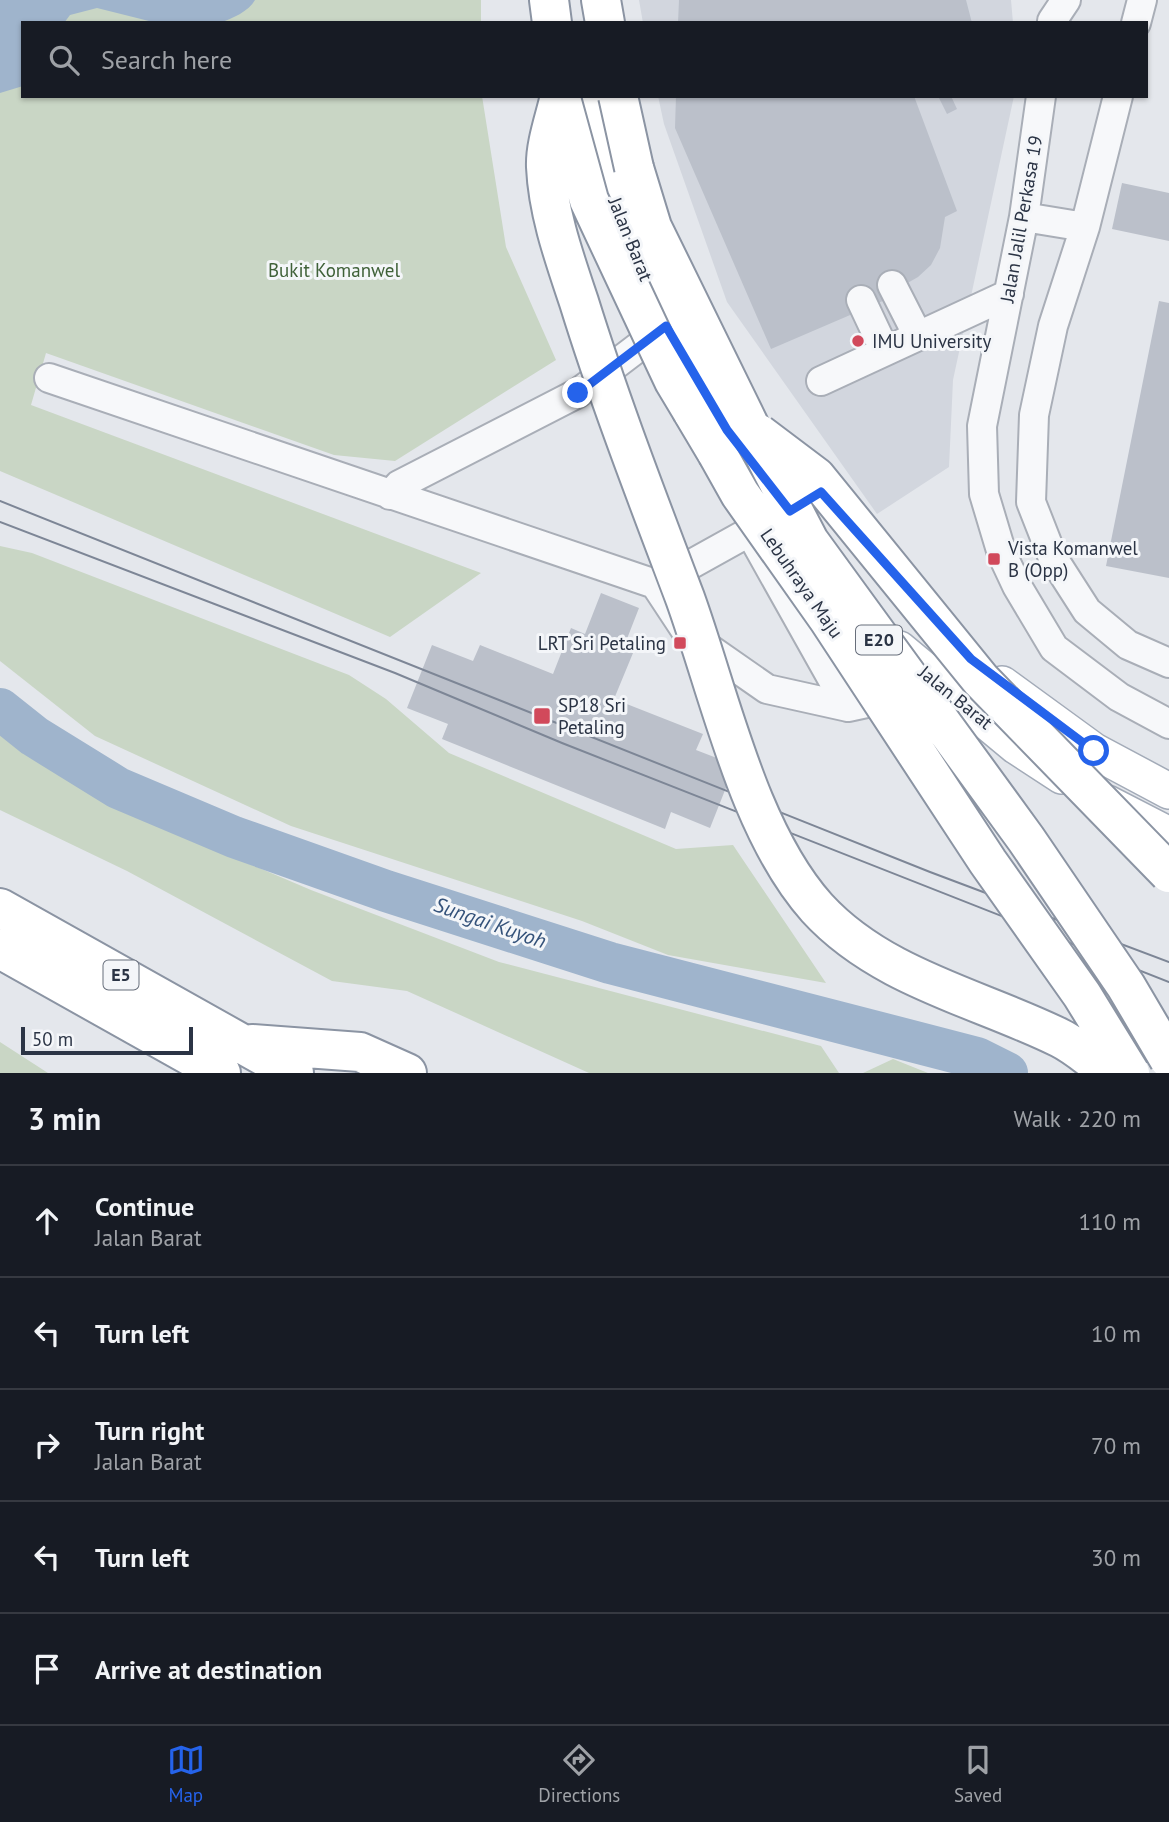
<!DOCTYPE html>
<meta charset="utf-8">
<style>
body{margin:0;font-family:"PT Sans",sans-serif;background:#20242c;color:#f1f3f6}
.scale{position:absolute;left:21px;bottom:18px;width:172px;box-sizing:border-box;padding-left:7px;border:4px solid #2b3445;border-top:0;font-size:19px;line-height:24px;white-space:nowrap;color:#2b3445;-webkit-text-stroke:5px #f4f6f9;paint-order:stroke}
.stop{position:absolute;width:21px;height:21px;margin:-16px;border:5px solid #2563eb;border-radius:50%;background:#fff}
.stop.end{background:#2563eb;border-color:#fff;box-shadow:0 2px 7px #0008}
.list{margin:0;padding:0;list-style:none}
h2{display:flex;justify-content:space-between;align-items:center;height:91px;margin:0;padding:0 28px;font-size:30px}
h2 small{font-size:23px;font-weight:400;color:#9ea1a6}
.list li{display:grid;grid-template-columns:46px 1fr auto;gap:21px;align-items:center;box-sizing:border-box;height:112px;padding:0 28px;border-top:2px solid #363941}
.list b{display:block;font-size:26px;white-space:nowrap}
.list p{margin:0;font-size:23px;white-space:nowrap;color:#9ea1a6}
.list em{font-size:23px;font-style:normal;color:#9ea1a6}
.icon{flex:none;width:38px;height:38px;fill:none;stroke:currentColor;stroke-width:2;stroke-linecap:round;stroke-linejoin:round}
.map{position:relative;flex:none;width:1169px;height:1073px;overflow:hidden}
.search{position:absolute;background:#171b24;box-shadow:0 2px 5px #0004;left:21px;right:21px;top:21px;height:77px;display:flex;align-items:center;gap:18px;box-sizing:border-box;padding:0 24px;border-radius:0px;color:#9ea1a6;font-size:26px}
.sheet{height:651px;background:#171b24}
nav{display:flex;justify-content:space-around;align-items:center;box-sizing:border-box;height:98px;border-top:2px solid #363941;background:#171b24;font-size:19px;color:#9ea1a6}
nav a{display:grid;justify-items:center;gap:4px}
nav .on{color:#2563eb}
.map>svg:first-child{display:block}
.built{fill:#d2d6de}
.green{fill:#c9d6c5}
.water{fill:#9fb4cc}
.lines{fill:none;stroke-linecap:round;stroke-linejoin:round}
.river{stroke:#9fb4cc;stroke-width:42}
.building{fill:#bbc0ca}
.minor-casing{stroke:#a9aeb7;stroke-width:32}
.major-casing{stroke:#a3abb8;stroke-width:38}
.highway-casing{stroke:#8b94a3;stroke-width:42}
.minor{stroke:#f7f8fa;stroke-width:28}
.major{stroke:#fff;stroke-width:35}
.highway{stroke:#fff;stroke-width:38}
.tram{stroke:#7d8696;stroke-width:2}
.highway-bridge-casing{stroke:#8b94a3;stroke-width:42;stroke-linecap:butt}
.highway-bridge{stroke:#fff;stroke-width:38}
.route{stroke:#2563eb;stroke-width:9}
.poi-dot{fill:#d1495b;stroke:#f4f6f9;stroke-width:2.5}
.labels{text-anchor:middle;stroke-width:6;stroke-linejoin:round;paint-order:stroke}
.shield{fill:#f4f6f9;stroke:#676e7b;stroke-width:2}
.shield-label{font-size:18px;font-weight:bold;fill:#2b3445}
.street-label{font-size:19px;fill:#2b3445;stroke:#f4f6f9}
.park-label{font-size:19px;fill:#3f6138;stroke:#f4f6f9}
.poi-label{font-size:19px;fill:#2b3445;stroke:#f4f6f9;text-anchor:start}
.water-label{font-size:21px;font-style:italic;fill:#34527a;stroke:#f4f6f9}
</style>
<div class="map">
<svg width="1169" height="1073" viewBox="0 0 1169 1073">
<rect width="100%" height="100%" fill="#e4e7ec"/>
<path class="built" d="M639 0H1011L1013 23H643Z
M658 96H1014L953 380 949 467 877 514 727 302 664 124Z"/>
<path class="green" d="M0 0H481V23H23V96H482L506 247 556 360 395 461 334 455 46 353 31 405 481 573 390 637 0 471Z
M0 546 32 553 349 675 386 699 449 753 676 849 733 845 826 983 668 955 582 921 291 826 95 736 0 661Z
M0 735 158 825 311 890 499 962 821 1046 839 1073H589L407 991 332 981 127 871 0 810Z
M0 1042 48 1073H0Z
M893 1059 928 1073H863Z"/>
<path class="water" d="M0 0H255C249 11 232 19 219 23H157L97 8 70 15 64 23H23V86L0 93Z"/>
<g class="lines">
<path class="river" d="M0 709 34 736 118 788 234 837 386 891 610 963 977 1058 1007 1073"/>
</g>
<path class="building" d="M679 0H966L972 23H678Z
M676 96H914L957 211 945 217 940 248 931 265 918 277 904 285 906 291 771 349 675 128Z
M938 96H951L957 109 947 114Z
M1122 183 1169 193V241L1112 229Z
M1159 301 1169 303V578L1106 566Z
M601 593 639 608 623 649 633 653 614 699 703 734 696 750 735 765 710 828 671 812 665 829 442 739 448 724 407 708 432 645 473 661 480 645 553 674 571 628 585 634Z"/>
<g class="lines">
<g class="minor-casing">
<path id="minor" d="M1052 21 1066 0
M1136 23 1142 0
M1041 96 1024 217 982 426 984 494 1002 554 1017 586 1054 648 1119 697 1169 724
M1118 96 1085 227 1053 326 1034 415 1031 502 1053 558 1087 611 1128 645 1169 663
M1024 217 1085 227
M892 285 918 336
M861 300 885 351
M49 378 655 584 688 634 767 689 848 707 899 696
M821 381 1009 294
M390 495 399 485 578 393 666 326
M756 543 848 707
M661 581 769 521"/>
</g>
<g class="major-casing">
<path id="major" d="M584 96C595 132 604 168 616 204 648 303 702 397 765 479
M899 649 1016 746 1062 776
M1002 684 1094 751 1169 791
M1107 803 1169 835"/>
</g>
<g class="highway-casing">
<path id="highway" d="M549 0 552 23
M601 0 605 23
M634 168 652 227 751 429
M692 411 717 453
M0 908 294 1073
M0 949 221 1073
M252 1044 360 1052 407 1073"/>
</g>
<use href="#minor" class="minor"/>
<use href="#major" class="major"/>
<use href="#highway" class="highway"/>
<path class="tram" d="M0 501 930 872 1169 962
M0 522 395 673 562 743 1169 982"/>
<g class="highway-bridge-casing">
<path id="highway-bridge" d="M560 96C555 118 545 145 546 167 548 213 565 260 579 302 610 402 648 500 685 598 720 695 748 831 817 908 881 978 979 998 1060 1038 1078 1047 1094 1062 1110 1073
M618 96 634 168
M561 98 589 200 674 381 692 411
M751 429 809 541 1026 839 1126 986 1169 1059
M759 434 816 477 981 680 1169 873
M717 453 740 494 829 620 988 862 1082 995 1130 1073"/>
</g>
<use href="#highway-bridge" class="highway-bridge"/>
</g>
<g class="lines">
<path class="route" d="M578 393 666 326 727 430 790 511 821 492 971 659 1094 751"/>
</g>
<g class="poi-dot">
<circle cx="858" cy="341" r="7"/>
<rect x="987" y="552" width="14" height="14" rx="3.5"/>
<rect x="673" y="636" width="14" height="14" rx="3.5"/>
<rect x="533" y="707" width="18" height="18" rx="3.5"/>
</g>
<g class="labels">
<g class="shield">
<rect x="856" y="625.5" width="46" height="29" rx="5"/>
<rect x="103.5" y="960.5" width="35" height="29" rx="5"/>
</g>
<g class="shield-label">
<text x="879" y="646">E20</text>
<text x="121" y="981">E5</text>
</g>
<g class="street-label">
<text transform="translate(1021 219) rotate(-80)" y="7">Jalan Jalil Perkasa 19</text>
<text transform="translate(631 239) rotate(68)" y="7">Jalan Barat</text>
<text transform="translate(802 583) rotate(55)" y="7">Lebuhraya Maju</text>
<text transform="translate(956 697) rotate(39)" y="7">Jalan Barat</text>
</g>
<g class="park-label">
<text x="334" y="277">Bukit Komanwel</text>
</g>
<g class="poi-label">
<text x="872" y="348">IMU University</text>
<text x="1008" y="555">Vista Komanwel<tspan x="1008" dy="22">B (Opp)</tspan></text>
<text x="666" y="650" text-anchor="end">LRT Sri Petaling</text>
<text x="558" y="712">SP18 Sri<tspan x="558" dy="22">Petaling</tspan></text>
</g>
<g class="water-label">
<text transform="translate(490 923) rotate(19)" y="7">Sungai Kuyoh</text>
</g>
</g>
</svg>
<div class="scale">50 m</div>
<div class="stop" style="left:1094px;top:751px"></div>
<div class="stop end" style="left:578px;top:393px"></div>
<div class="search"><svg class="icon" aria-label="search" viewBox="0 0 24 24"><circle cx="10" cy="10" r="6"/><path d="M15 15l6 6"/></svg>Search here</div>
</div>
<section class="sheet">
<h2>3 min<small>Walk · 220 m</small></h2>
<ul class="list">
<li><svg class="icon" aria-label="ahead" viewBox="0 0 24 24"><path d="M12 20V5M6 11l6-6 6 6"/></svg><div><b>Continue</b><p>Jalan Barat</p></div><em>110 m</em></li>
<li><svg class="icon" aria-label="left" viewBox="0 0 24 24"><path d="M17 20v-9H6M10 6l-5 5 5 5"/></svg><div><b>Turn left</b></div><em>10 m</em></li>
<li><svg class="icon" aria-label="right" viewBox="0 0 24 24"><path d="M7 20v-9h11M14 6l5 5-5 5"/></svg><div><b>Turn right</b><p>Jalan Barat</p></div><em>70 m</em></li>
<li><svg class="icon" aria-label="left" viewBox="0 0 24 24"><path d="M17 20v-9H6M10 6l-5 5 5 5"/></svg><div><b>Turn left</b></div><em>30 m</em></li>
<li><svg class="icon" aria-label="arrive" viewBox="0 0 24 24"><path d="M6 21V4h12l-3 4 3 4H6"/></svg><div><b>Arrive at destination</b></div></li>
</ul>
</section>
<nav>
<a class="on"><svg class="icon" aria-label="map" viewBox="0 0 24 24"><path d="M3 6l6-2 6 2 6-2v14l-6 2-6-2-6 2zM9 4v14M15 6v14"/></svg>Map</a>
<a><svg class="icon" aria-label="directions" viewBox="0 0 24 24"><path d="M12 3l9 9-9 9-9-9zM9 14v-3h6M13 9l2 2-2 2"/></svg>Directions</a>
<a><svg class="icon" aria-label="saved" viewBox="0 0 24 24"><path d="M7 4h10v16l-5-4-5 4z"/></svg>Saved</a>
</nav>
